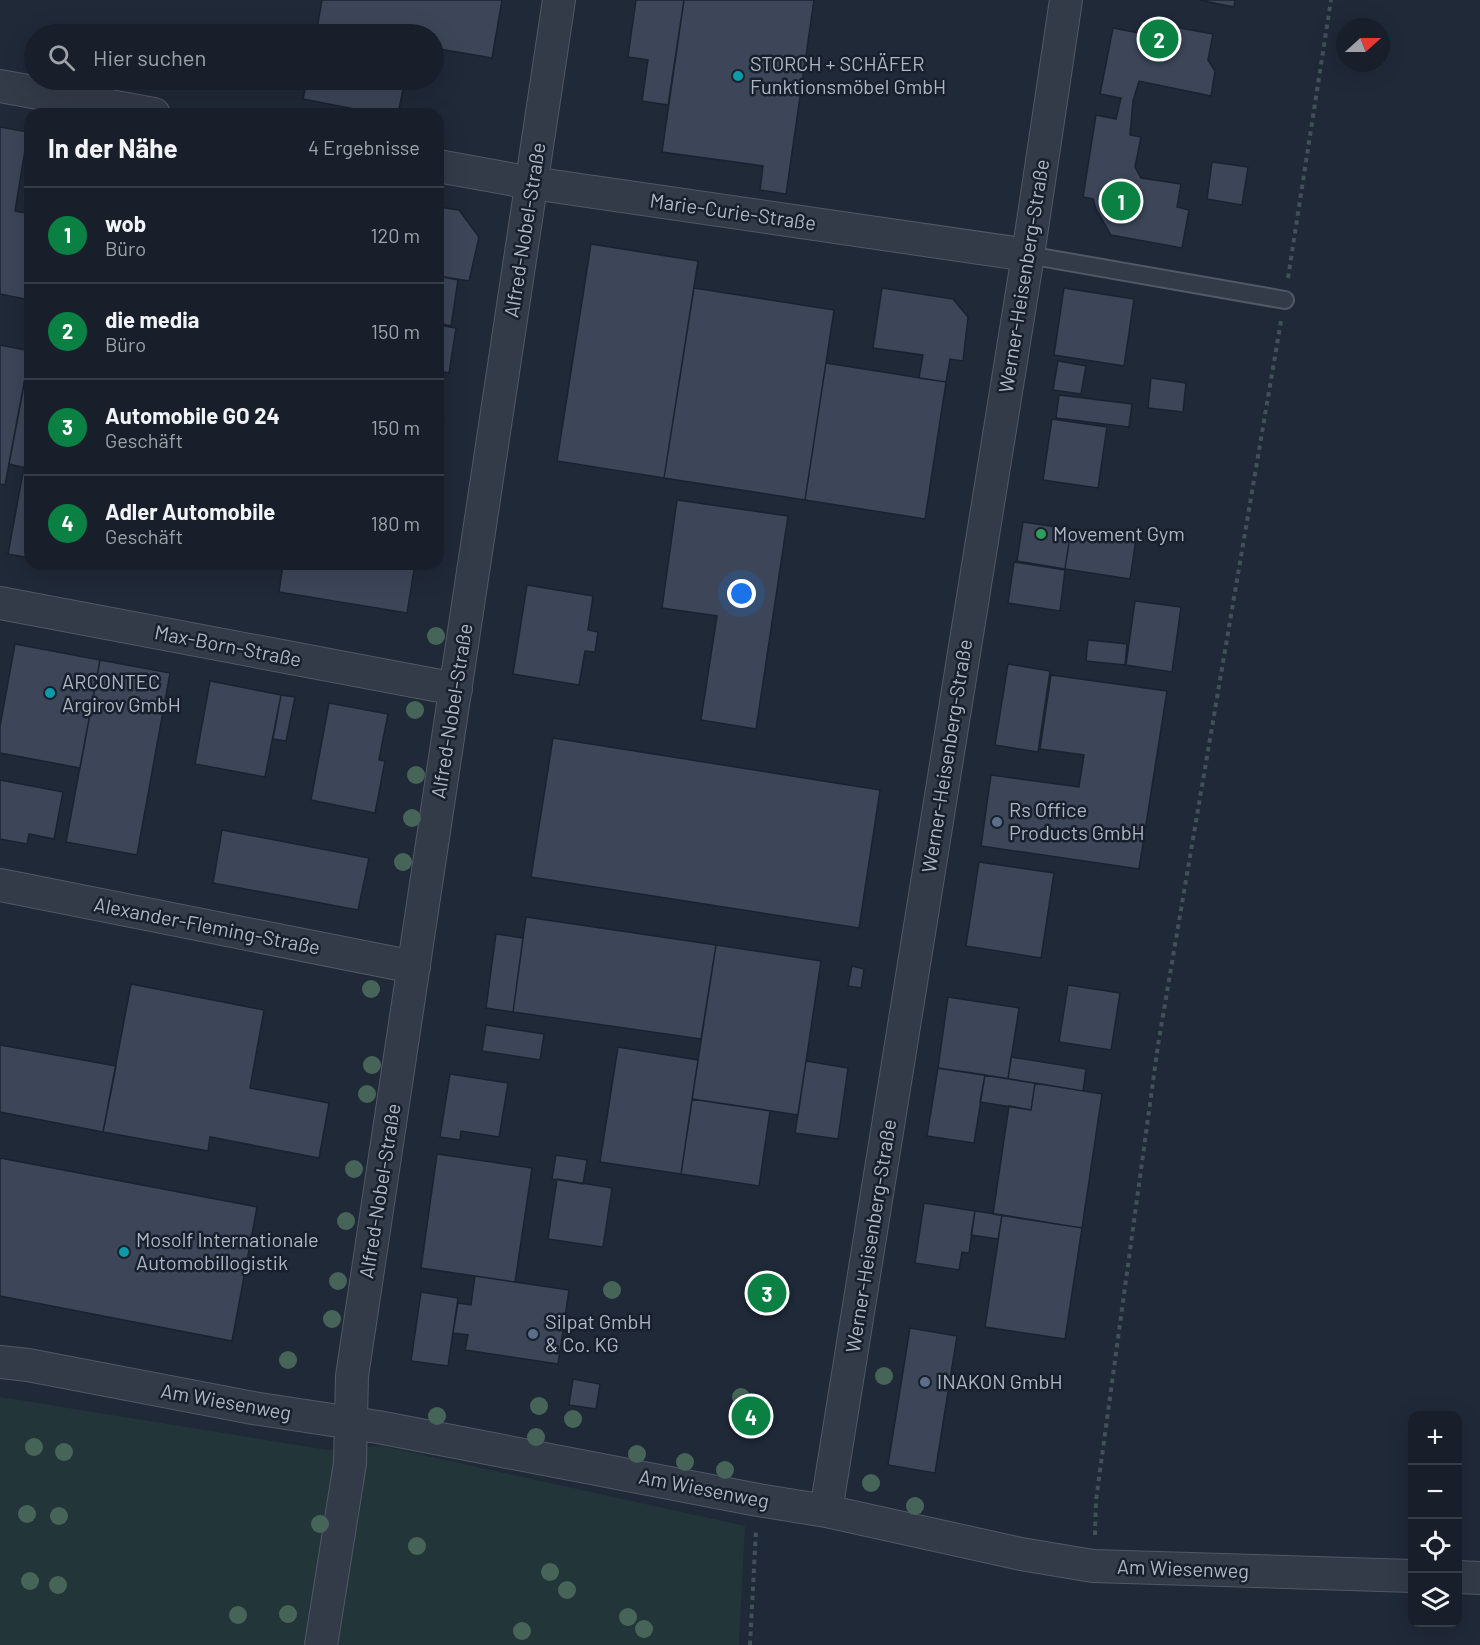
<!DOCTYPE html>
<html lang="de">
<meta charset="utf-8">
<style>
body{margin:0;font-family:Barlow,sans-serif;background:#212732;color:#f1f3f6}
.controls{position:absolute;right:18px;bottom:18px;display:grid;overflow:hidden;border-radius:12px;box-shadow:0 6px 24px #0002}
.controls button{width:54px;height:54px;display:grid;place-items:center;padding:0;border:0;border-bottom:2px solid #363d47;background:#181f2a;color:#f1f3f6;font:30px sans-serif}
.compass{position:absolute;left:1336px;top:18px;width:54px;height:54px;border-radius:50%;background:#181f2a;box-shadow:0 6px 24px #0002;rotate:69deg}
.you{position:absolute;left:742px;top:594px;width:21px;height:21px;margin:-15px;border:4px solid #fff;border-radius:50%;background:#1a73e8;box-shadow:0 0 0 9px #1a73e833}
.badge{display:grid;place-items:center;width:39px;height:39px;border-radius:50%;background:#0b8043;color:#fff;font-size:20px;font-weight:700}
.pin{position:absolute;translate:-50% -50%;border:3px solid #fff;box-shadow:0 2px 6px #0006}
.list{margin:0;padding:0;list-style:none}
h2{display:flex;justify-content:space-between;align-items:center;height:78px;margin:0;padding:0 24px;font-size:26px}
h2 small{font-size:20px;font-weight:400;color:#9fa2a8}
.list li{display:grid;grid-template-columns:39px 1fr auto;gap:18px;align-items:center;box-sizing:border-box;height:96px;padding:0 24px;border-top:2px solid #363d47}
.list b{display:block;font-size:22px;white-space:nowrap}
.list p{margin:0;font-size:20px;white-space:nowrap;color:#9fa2a8}
.list em{font-size:20px;font-style:normal;color:#9fa2a8}
.icon{flex:none;width:33px;height:33px;fill:none;stroke:currentColor;stroke-width:2;stroke-linecap:round;stroke-linejoin:round}
.map{position:relative;flex:none;width:1480px;height:1645px;overflow:hidden}
.search{position:absolute;background:#181f2a;box-shadow:0 6px 24px #0002;left:24px;top:24px;width:420px;height:66px;display:flex;align-items:center;gap:15px;box-sizing:border-box;padding:0 21px;border-radius:33px;color:#9fa2a8;font-size:22px}
.panel{position:absolute;background:#181f2a;box-shadow:0 6px 24px #0002;left:24px;top:108px;width:420px;height:462px;border-radius:18px}
.map>svg:first-child{display:block}
.green{fill:#223539}
.building{fill:#3c4658;stroke:#1b222f;stroke-width:1.5}
.lines{fill:none;stroke-linecap:round;stroke-linejoin:round}
.lane-casing{stroke:#515866;stroke-width:20}
.street-casing{stroke:#515866;stroke-width:34}
.path{stroke:#3f5256;stroke-width:4;stroke-dasharray:4.5 4.5;stroke-linecap:butt}
.lane{stroke:#333b48;stroke-width:16}
.street{stroke:#333b48;stroke-width:32}
.tree{fill:#466558}
.culture-dot{fill:#0f9aa8;stroke:#19202d;stroke-width:2}
.leisure-dot{fill:#2e9e5b;stroke:#19202d;stroke-width:2}
.service-dot{fill:#5c6f8a;stroke:#19202d;stroke-width:2}
.labels{text-anchor:middle;stroke-width:5;stroke-linejoin:round;paint-order:stroke}
.poi-label{font-size:20px;fill:#aeb5c5;stroke:#19202d;text-anchor:start}
.street-label{font-size:20px;fill:#aeb5c5;stroke:#19202d}
</style>
<div class="map">
<svg width="1480" height="1645" viewBox="0 0 1480 1645">
<rect width="100%" height="100%" fill="#202938"/>
<path class="green" d="M0 1397 328 1450 382 1446 745 1526 739 1645H0Z"/>
<path class="building" d="M322 0H502L492 58 434 48V34H316Z
M636 0H684L668 105 642 101 648 60 628 57Z
M684 0H814L786 194 760 190 763 166 662 152Z
M1199 0H1235L1234 7Z
M1141 21 1213 34 1208 60 1215 71 1211 96 1139 81 1133 101 1130 135 1141 137 1135 167 1141 178 1181 184 1177 207 1189 210 1182 248 1111 235 1096 209 1093 199 1083 197 1096 115 1116 119 1121 98 1100 94 1113 28 1139 33Z
M307 80H405L398 114H380L303 99Z
M0 127 28 132 15 211 30 214V300L0 294Z
M1212 162 1248 167 1242 205 1207 199Z
M438 207 459 210 479 237 469 281 438 276Z
M591 244 698 261 664 478 557 461Z
M438 276 458 280 451 326 438 323Z
M694 288 834 310 805 500 664 478Z
M882 288 953 299 968 317 963 361 950 359 946 382 919 378 923 355 873 348Z
M1064 288 1134 299 1124 366 1054 355Z
M438 325 456 328 449 373 438 371Z
M0 345 30 351 5 485 0 484Z
M30 353V469L9 464Z
M1058 361 1086 366 1081 394 1053 390Z
M826 363 946 382 925 519 805 500Z
M1151 378 1186 383 1183 412 1148 408Z
M1059 395 1132 404 1129 427 1056 418Z
M438 417 444 418 440 446 438 445Z
M1052 419 1107 427 1098 488 1043 480Z
M24 467 30 469V558L8 554Z
M677 500 788 516 756 729 701 720 717 616 662 608Z
M1023 522 1071 529 1065 569 1017 561Z
M1071 529 1136 539 1130 579 1065 569Z
M1014 562 1065 570 1060 611 1008 603Z
M283 564H415L407 613 279 592Z
M527 585 593 596 588 630 598 632 595 652 585 651 579 685 513 674Z
M1135 601 1181 607 1172 672 1126 665Z
M1088 640 1127 644 1125 665 1086 661Z
M15 644 100 660 80 768 0 753V726Z
M100 660 170 673 137 855 66 842Z
M1008 664 1050 671 1038 752 995 745Z
M1051 675 1167 691 1139 869 981 846 991 775 1079 787 1084 755 1040 749Z
M210 681 281 695 265 777 195 764Z
M281 695 295 697 286 741 273 739Z
M329 703 388 714 379 760 385 761 375 813 311 800Z
M553 738 880 790 859 928 531 877Z
M0 780 63 792 54 839 29 834 27 844 0 839Z
M222 830 369 858 358 910 213 883Z
M979 862 1054 873 1041 958 966 946Z
M526 917 716 945 701 1039 513 1012Z
M496 934 523 938 513 1012 486 1008Z
M716 945 821 961 798 1115 692 1099Z
M852 966 864 969 861 988 848 986Z
M131 984 264 1010 250 1088 329 1103 319 1158 210 1137 208 1151 103 1132Z
M1068 985 1120 993 1111 1050 1059 1042Z
M948 997 1019 1008 1008 1079 938 1068Z
M486 1025 544 1034 540 1060 482 1051Z
M0 1045 116 1066 103 1132 0 1112Z
M618 1047 698 1060 681 1174 600 1162Z
M1011 1057 1086 1069 1083 1091 1008 1079Z
M806 1061 848 1068 838 1139 795 1133Z
M938 1068 985 1075 974 1143 927 1136Z
M450 1074 508 1083 499 1137 461 1131 460 1140 440 1137Z
M985 1075 1035 1083 1031 1110 980 1102Z
M1035 1083 1102 1094 1082 1228 993 1214 1009 1106 1031 1110Z
M692 1099 770 1111 759 1186 681 1174Z
M437 1154 532 1168 515 1282 421 1268Z
M556 1155 587 1160 583 1184 552 1179Z
M0 1158 257 1207 232 1341 0 1296Z
M557 1179 612 1188 603 1247 548 1239Z
M924 1203 975 1211 969 1253 962 1252 959 1270 915 1263Z
M975 1211 1002 1215 998 1239 971 1235Z
M1002 1215 1082 1228 1065 1339 985 1327Z
M475 1276 569 1290 558 1364 465 1350 468 1335 453 1333 458 1303 471 1305Z
M421 1292 458 1298 448 1366 411 1361Z
M910 1328 957 1336 935 1473 888 1465Z
M573 1379 600 1384 596 1409 569 1405Z"/>
<g class="lines">
<g class="lane-casing">
<path id="lane" d="M1028 255 1285 300"/>
</g>
<g class="street-casing">
<path id="street" d="M0 86 154 114
M438 166 532 183 1028 255
M0 603 456 689
M0 885 414 967
M0 1362 28 1365 253 1408 378 1427 758 1500 826 1511 1021 1554 1093 1566 1412 1576
M826 1511 1028 255 1066 0
M1458 1577 1480 1578
M321 1645 350 1463 352 1376 559 0"/>
</g>
<path class="path" d="M1288 278 1331 0
M1095 1535 1096 1500 1158 1045 1281 321
M750 1645 756 1530"/>
<use href="#lane" class="lane"/>
<use href="#street" class="street"/>
</g>
<g class="tree">
<circle cx="436" cy="636" r="9"/>
<circle cx="415" cy="710" r="9"/>
<circle cx="416" cy="775" r="9"/>
<circle cx="412" cy="818" r="9"/>
<circle cx="403" cy="862" r="9"/>
<circle cx="371" cy="989" r="9"/>
<circle cx="372" cy="1065" r="9"/>
<circle cx="367" cy="1094" r="9"/>
<circle cx="354" cy="1169" r="9"/>
<circle cx="346" cy="1221" r="9"/>
<circle cx="338" cy="1281" r="9"/>
<circle cx="612" cy="1290" r="9"/>
<circle cx="332" cy="1319" r="9"/>
<circle cx="288" cy="1360" r="9"/>
<circle cx="884" cy="1376" r="9"/>
<circle cx="741" cy="1397" r="9"/>
<circle cx="539" cy="1406" r="9"/>
<circle cx="437" cy="1416" r="9"/>
<circle cx="573" cy="1419" r="9"/>
<circle cx="536" cy="1437" r="9"/>
<circle cx="34" cy="1447" r="9"/>
<circle cx="64" cy="1452" r="9"/>
<circle cx="637" cy="1454" r="9"/>
<circle cx="685" cy="1462" r="9"/>
<circle cx="725" cy="1470" r="9"/>
<circle cx="871" cy="1483" r="9"/>
<circle cx="915" cy="1506" r="9"/>
<circle cx="27" cy="1514" r="9"/>
<circle cx="59" cy="1516" r="9"/>
<circle cx="320" cy="1524" r="9"/>
<circle cx="417" cy="1546" r="9"/>
<circle cx="550" cy="1572" r="9"/>
<circle cx="30" cy="1581" r="9"/>
<circle cx="58" cy="1585" r="9"/>
<circle cx="567" cy="1590" r="9"/>
<circle cx="288" cy="1614" r="9"/>
<circle cx="238" cy="1615" r="9"/>
<circle cx="628" cy="1617" r="9"/>
<circle cx="644" cy="1629" r="9"/>
<circle cx="522" cy="1631" r="9"/>
</g>
<g class="culture-dot">
<circle cx="738" cy="76" r="6"/>
<circle cx="50" cy="693" r="6"/>
<circle cx="124" cy="1252" r="6"/>
</g>
<circle class="leisure-dot" cx="1041" cy="534" r="6"/>
<g class="service-dot">
<circle cx="997" cy="822" r="6"/>
<circle cx="533" cy="1334" r="6"/>
<circle cx="925" cy="1382" r="6"/>
</g>
<g class="labels">
<g class="poi-label">
<text x="750" y="71">STORCH + SCHÄFER<tspan x="750" dy="23">Funktionsmöbel GmbH</tspan></text>
<text x="1053" y="541">Movement Gym</text>
<text x="62" y="689">ARCONTEC<tspan x="62" dy="23">Argirov GmbH</tspan></text>
<text x="1009" y="817">Rs Office<tspan x="1009" dy="23">Products GmbH</tspan></text>
<text x="136" y="1247">Mosolf Internationale<tspan x="136" dy="23">Automobillogistik</tspan></text>
<text x="545" y="1329">Silpat GmbH<tspan x="545" dy="23">&amp; Co. KG</tspan></text>
<text x="937" y="1389">INAKON GmbH</text>
</g>
<g class="street-label">
<text transform="translate(733 212) rotate(8)" y="7">Marie-Curie-Straße</text>
<text transform="translate(525 230) rotate(-81)" y="7">Alfred-Nobel-Straße</text>
<text transform="translate(1024 276) rotate(-81)" y="7">Werner-Heisenberg-Straße</text>
<text transform="translate(228 646) rotate(11)" y="7">Max-Born-Straße</text>
<text transform="translate(452 711) rotate(-81)" y="7">Alfred-Nobel-Straße</text>
<text transform="translate(947 756) rotate(-81)" y="7">Werner-Heisenberg-Straße</text>
<text transform="translate(207 926) rotate(11)" y="7">Alexander-Fleming-Straße</text>
<text transform="translate(380 1191) rotate(-81)" y="7">Alfred-Nobel-Straße</text>
<text transform="translate(871 1236) rotate(-81)" y="7">Werner-Heisenberg-Straße</text>
<text transform="translate(226 1402) rotate(10)" y="7">Am Wiesenweg</text>
<text transform="translate(704 1489) rotate(11)" y="7">Am Wiesenweg</text>
<text transform="translate(1183 1569) rotate(2)" y="7">Am Wiesenweg</text>
</g>
</g>
</svg>
<div class="controls">
<button>+</button>
<button>−</button>
<button><svg class="icon" aria-label="locate" viewBox="0 0 24 24"><circle cx="12" cy="12" r="6"/><path d="M12 2v4M12 18v4M2 12h4M18 12h4"/></svg></button>
<button><svg class="icon" aria-label="layers" viewBox="0 0 24 24"><path d="M12 4l9 5-9 5-9-5zM3 14l9 5 9-5"/></svg></button>
</div>
<svg class="compass" viewBox="-18 -18 36 36"><path d="M0-13l5 13h-10z" fill="#e53935"/><path d="M0 13l5-13h-10z" fill="#9fa2a8"/></svg>
<div class="you"></div>
<div class="pin badge" style="left:1121px;top:201px">1</div>
<div class="pin badge" style="left:1159px;top:39px">2</div>
<div class="pin badge" style="left:767px;top:1293px">3</div>
<div class="pin badge" style="left:751px;top:1416px">4</div>
<div class="search"><svg class="icon" aria-label="search" viewBox="0 0 24 24"><circle cx="10" cy="10" r="6"/><path d="M15 15l6 6"/></svg>Hier suchen</div>
<section class="panel">
<h2>In der Nähe<small>4 Ergebnisse</small></h2>
<ul class="list">
<li><span class="badge">1</span><div><b>wob</b><p>Büro</p></div><em>120 m</em></li>
<li><span class="badge">2</span><div><b>die media</b><p>Büro</p></div><em>150 m</em></li>
<li><span class="badge">3</span><div><b>Automobile GO 24</b><p>Geschäft</p></div><em>150 m</em></li>
<li><span class="badge">4</span><div><b>Adler Automobile</b><p>Geschäft</p></div><em>180 m</em></li>
</ul>
</section>
</div>
